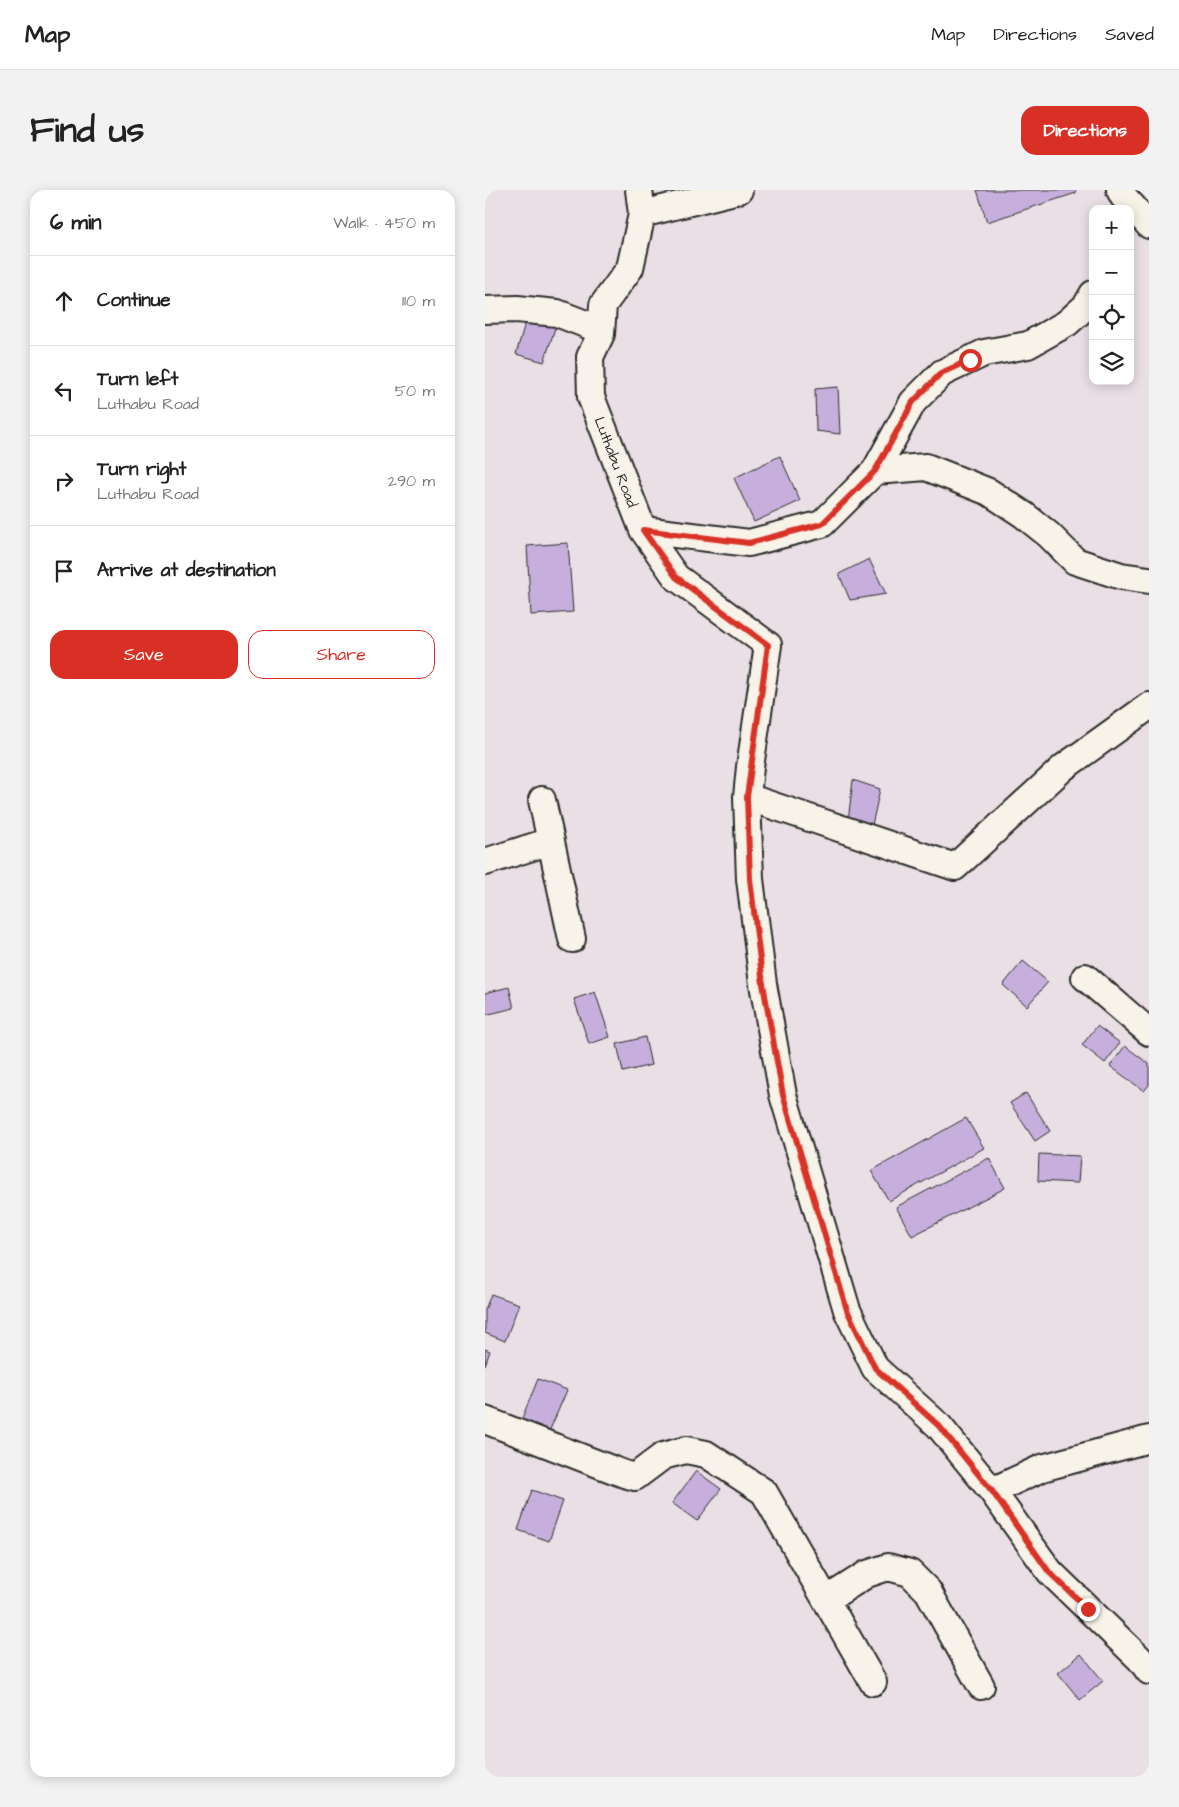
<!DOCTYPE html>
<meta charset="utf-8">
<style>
body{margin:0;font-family:"Architects Daughter",sans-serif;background:#f2f2f2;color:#222}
.controls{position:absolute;right:15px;top:15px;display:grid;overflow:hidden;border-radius:10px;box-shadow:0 2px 12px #0003}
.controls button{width:45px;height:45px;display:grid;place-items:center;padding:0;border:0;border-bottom:1px solid #e0e0e0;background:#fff;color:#222;font:25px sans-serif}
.stop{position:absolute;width:15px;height:15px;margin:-11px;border:4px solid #d93025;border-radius:50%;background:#fff}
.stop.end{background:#d93025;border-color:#fff;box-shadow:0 1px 5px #0008}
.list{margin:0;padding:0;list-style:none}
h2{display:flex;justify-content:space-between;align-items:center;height:65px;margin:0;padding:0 20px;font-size:21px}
h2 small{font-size:16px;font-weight:400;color:#767676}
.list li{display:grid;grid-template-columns:32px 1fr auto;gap:15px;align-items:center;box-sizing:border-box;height:90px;padding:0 20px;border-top:1px solid #e0e0e0}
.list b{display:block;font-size:19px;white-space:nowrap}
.list p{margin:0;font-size:16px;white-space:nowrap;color:#767676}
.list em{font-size:16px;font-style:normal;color:#767676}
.actions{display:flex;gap:10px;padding:15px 20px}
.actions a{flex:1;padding:11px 0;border:1px solid #d93025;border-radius:15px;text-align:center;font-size:18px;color:#d93025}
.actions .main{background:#d93025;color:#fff}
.icon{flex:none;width:28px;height:28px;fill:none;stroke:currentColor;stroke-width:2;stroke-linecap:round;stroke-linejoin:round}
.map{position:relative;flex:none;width:664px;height:1587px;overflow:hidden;border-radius:15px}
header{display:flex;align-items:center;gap:30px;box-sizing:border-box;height:70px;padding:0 25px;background:#fff;border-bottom:1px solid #e0e0e0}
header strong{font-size:24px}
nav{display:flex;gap:28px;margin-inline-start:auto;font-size:18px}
.intro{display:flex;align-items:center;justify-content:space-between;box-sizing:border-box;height:120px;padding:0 30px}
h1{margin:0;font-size:35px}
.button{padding:12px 22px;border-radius:15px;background:#d93025;color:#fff;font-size:18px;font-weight:700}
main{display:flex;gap:30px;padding:0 30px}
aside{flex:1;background:#fff;border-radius:15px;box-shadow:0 2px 12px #0003}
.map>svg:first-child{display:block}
.building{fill:#c7afdd;stroke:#2b2b2b}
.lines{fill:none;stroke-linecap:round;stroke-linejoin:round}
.minor-casing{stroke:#2b2b2b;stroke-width:30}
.minor{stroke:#f7f3e8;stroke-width:26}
.route{stroke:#d93025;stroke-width:6}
.labels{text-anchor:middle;stroke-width:4;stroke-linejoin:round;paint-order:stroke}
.street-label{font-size:15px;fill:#2b2b2b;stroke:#f7f3e8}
</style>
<header>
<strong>Map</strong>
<nav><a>Map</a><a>Directions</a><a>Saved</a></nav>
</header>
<div class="intro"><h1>Find us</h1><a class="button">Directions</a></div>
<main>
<aside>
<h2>6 min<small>Walk · 450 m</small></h2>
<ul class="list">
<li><svg class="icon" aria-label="ahead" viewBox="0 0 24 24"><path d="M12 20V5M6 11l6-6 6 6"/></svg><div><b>Continue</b></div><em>110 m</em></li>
<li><svg class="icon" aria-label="left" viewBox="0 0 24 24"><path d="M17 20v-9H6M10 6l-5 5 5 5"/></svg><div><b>Turn left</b><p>Luthabu Road</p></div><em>50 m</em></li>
<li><svg class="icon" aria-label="right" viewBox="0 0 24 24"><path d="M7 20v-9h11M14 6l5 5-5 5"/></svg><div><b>Turn right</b><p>Luthabu Road</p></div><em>290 m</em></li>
<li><svg class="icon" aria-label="arrive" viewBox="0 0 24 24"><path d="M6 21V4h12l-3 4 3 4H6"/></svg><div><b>Arrive at destination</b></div></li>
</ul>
<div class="actions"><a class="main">Save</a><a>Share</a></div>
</aside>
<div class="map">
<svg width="664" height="1587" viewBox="0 0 664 1587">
<rect width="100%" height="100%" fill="#e9dfe5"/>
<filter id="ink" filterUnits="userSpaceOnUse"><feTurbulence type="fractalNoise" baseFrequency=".02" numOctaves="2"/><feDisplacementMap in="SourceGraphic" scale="10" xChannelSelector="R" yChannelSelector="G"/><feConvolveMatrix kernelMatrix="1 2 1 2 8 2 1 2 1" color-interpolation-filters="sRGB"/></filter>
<g filter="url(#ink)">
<path class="building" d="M492 0H590L591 3 502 32Z
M43 123 72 132 59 172 31 164Z
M353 197 355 244 331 241 330 199Z
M295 266 315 311 269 332 249 288Z
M83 353 88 422 46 425 42 356Z
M384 369 401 404 365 410 354 384Z
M368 590 395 599 387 635 363 631Z
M538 771 563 792 542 816 518 795Z
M24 797 29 818 0 825V803Z
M110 802 125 847 104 854 89 809Z
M612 836 635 853 620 873 597 855Z
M160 847 166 875 138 882 132 854Z
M640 856 664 874V895L659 901 625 876Z
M541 903 565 941 550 951 525 913Z
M481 928 499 958 404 1011 386 981Z
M554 964 595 966 593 993 553 991Z
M504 968 520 998 427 1046 411 1017Z
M6 1104 34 1114 20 1151 0 1143V1120Z
M0 1159 5 1161 0 1175Z
M53 1189 82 1200 61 1249 33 1238Z
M211 1281 236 1299 212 1331 187 1313Z
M47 1300 78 1311 64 1351 33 1340Z
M596 1464 618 1491 595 1510 573 1483Z"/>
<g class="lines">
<g class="minor-casing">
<path id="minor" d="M154 0 157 24 145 78 118 115 116 144 105 167 106 207 158 340 191 387 283 455 265 577 262 607 265 689 278 794 298 905 362 1120 390 1178 454 1236 507 1301 565 1382 655 1469 664 1481
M635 0 638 6 664 35
M157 24 254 0
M0 120 32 119 72 123 116 140
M390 281 428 212 457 183 499 163 543 155 582 133 601 116 608 104
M158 340 264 353 337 334 390 281 441 277 504 302 539 325 564 345 590 371 636 386 664 390
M262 607 470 677 579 577 664 516
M57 610 87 749
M0 672 66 651
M600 787 664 842
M0 1230 139 1284 150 1287 178 1266 201 1260 221 1264 279 1302 388 1492
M507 1301 557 1278 664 1249
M341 1410 382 1384 403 1377 425 1383 443 1401 496 1496"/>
</g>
<use href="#minor" class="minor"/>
</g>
</g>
<g class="lines" filter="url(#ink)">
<path class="route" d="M485 170 456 183 428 212 390 281 337 334 264 353 158 340 191 387 283 455 264 592 262 607 265 689 278 794 298 905 362 1120 390 1178 454 1236 507 1301 564 1382 603 1419"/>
</g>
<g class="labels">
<g class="street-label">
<text transform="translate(131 272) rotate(69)" y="5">Luthabu Road</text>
</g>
</g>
</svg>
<div class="controls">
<button>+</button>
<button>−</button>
<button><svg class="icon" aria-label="locate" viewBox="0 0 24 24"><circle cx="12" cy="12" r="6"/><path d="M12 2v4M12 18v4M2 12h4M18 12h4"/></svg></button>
<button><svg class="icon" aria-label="layers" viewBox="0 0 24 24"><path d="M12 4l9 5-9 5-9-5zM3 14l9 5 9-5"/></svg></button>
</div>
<div class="stop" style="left:485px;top:170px"></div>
<div class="stop end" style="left:603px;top:1419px"></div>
</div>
</main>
